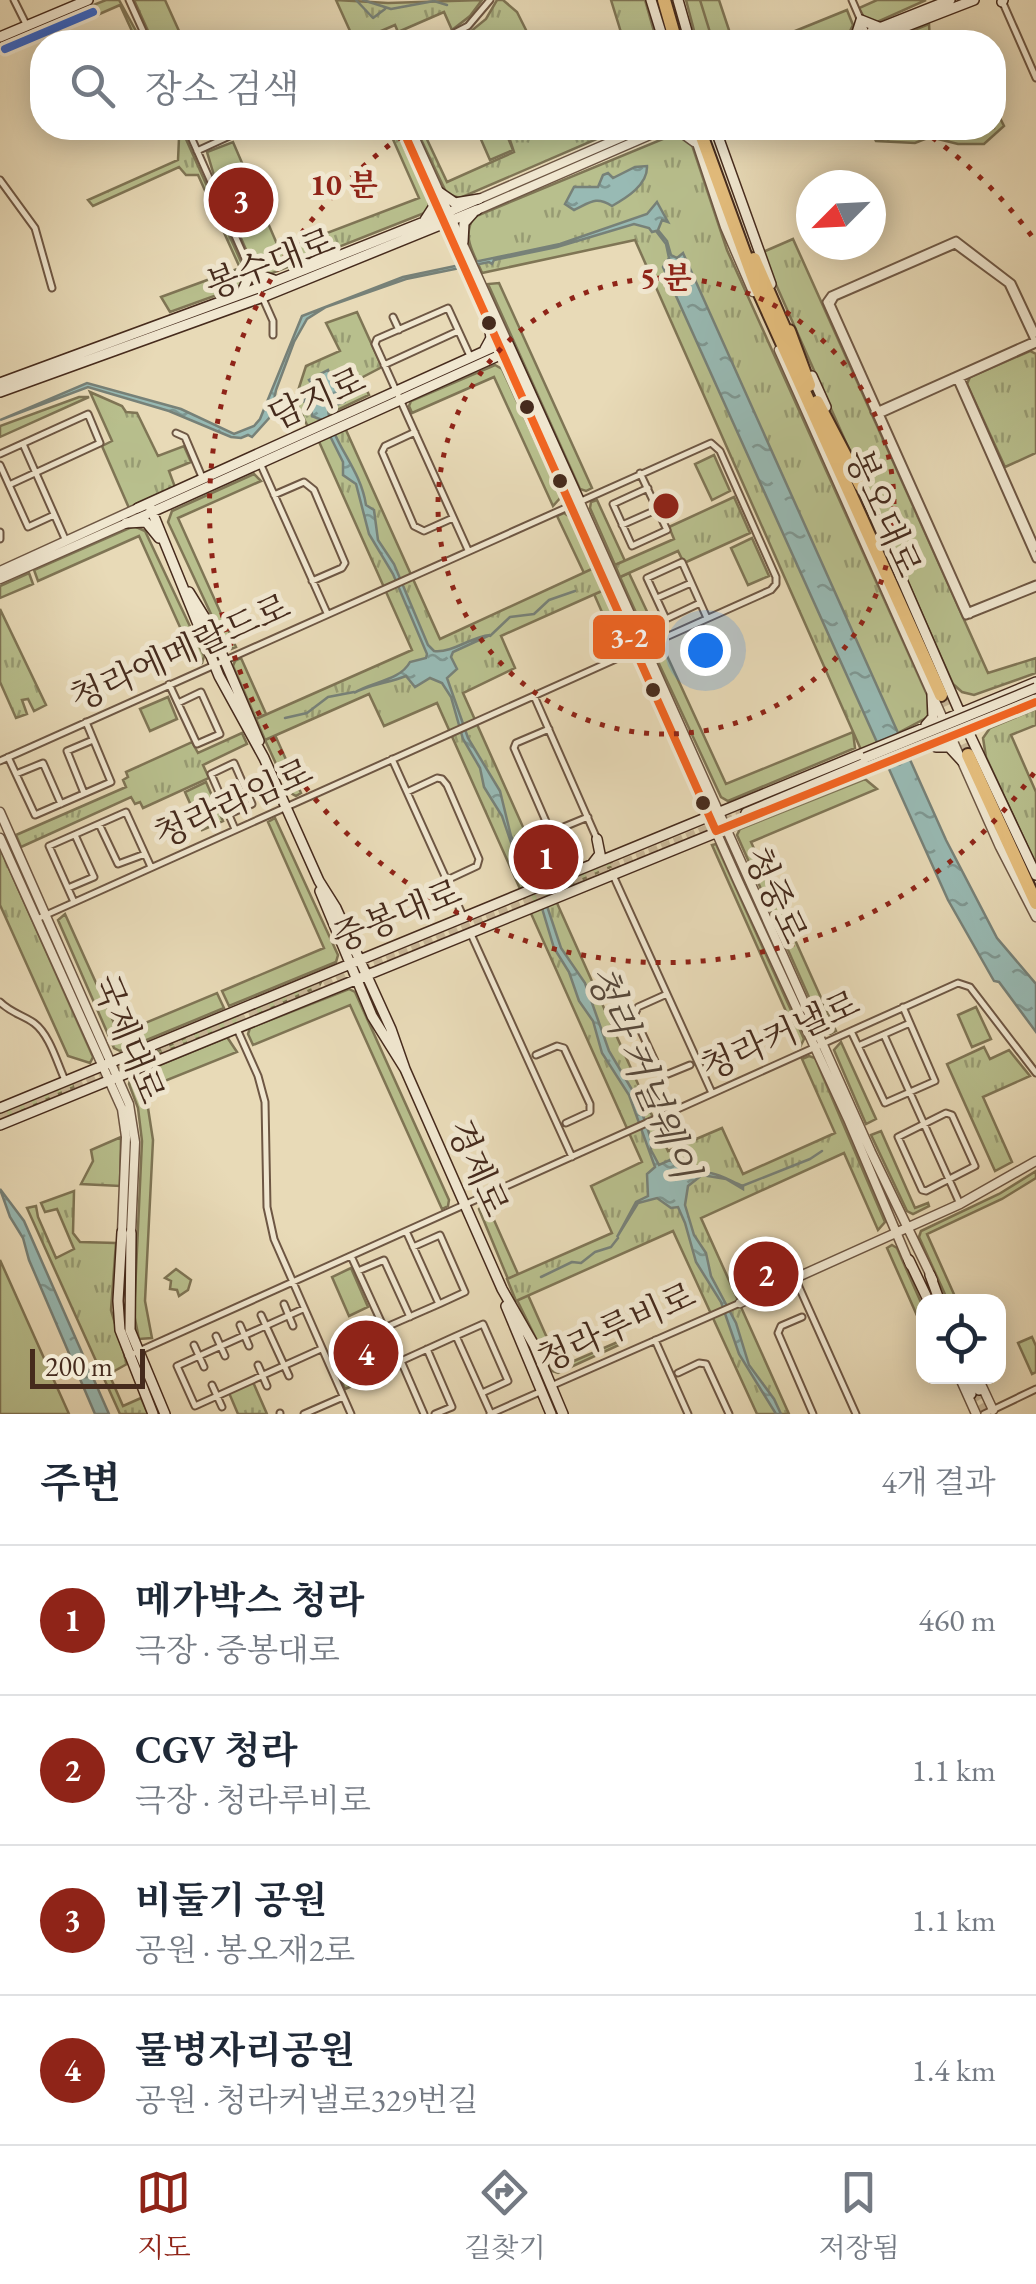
<!DOCTYPE html>
<html lang="ko">
<meta charset="utf-8">
<style>
body{margin:0;font-family:"EB Garamond","Noto Serif KR",serif;background:#f6f6f7;color:#1f2937}
.controls{position:absolute;right:30px;bottom:30px;display:grid;overflow:hidden;border-radius:20px;box-shadow:0 5px 25px #0003}
.controls button{width:90px;height:90px;display:grid;place-items:center;padding:0;border:0;border-bottom:2px solid #e0e1e3;background:#fff;color:#1f2937;font:50px sans-serif}
.compass{position:absolute;left:796px;top:170px;width:90px;height:90px;border-radius:50%;background:#fff;box-shadow:0 5px 25px #0003;rotate:246deg}
.scale{position:absolute;left:30px;bottom:25px;width:115px;box-sizing:border-box;padding-left:10px;border:5px solid #462b1d;border-top:0;font-size:28px;line-height:35px;white-space:nowrap;color:#462b1d;-webkit-text-stroke:8px #f0e7d0;paint-order:stroke}
.you{position:absolute;left:705px;top:650px;width:35px;height:35px;margin:-25px;border:8px solid #fff;border-radius:50%;background:#1a73e8;box-shadow:0 0 0 15px #1a73e833}
.badge{display:grid;place-items:center;width:65px;height:65px;border-radius:50%;background:#8f2418;color:#fff;font-size:32px;font-weight:700}
.pin{position:absolute;translate:-50% -50%;border:5px solid #fff;box-shadow:0 2px 10px #0006}
.list{margin:0;padding:0;list-style:none}
h2{display:flex;justify-content:space-between;align-items:center;height:130px;margin:0;padding:0 40px;font-size:42px}
h2 small{font-size:32px;font-weight:400;color:#747a83}
.list li{display:grid;grid-template-columns:65px 1fr auto;gap:30px;align-items:center;box-sizing:border-box;height:150px;padding:0 40px;border-top:2px solid #e0e1e3}
.list b{display:block;font-size:38px;white-space:nowrap}
.list p{margin:0;font-size:32px;white-space:nowrap;color:#747a83}
.list em{font-size:32px;font-style:normal;color:#747a83}
.icon{flex:none;width:55px;height:55px;fill:none;stroke:currentColor;stroke-width:2;stroke-linecap:round;stroke-linejoin:round}
.map{position:relative;flex:none;width:1036px;height:1414px;overflow:hidden}
.search{position:absolute;background:#fff;box-shadow:0 5px 25px #0003;left:30px;right:30px;top:30px;height:110px;display:flex;align-items:center;gap:25px;box-sizing:border-box;padding:0 35px;border-radius:40px;color:#747a83;font-size:38px}
.sheet{height:730px;background:#fff}
nav{display:flex;justify-content:space-around;align-items:center;box-sizing:border-box;height:140px;border-top:2px solid #e0e1e3;background:#fff;font-size:28px;color:#747a83}
nav a{display:grid;justify-items:center;gap:5px}
nav .on{color:#8f2418}
.map>svg:first-child{display:block}
.green{fill:#b8bf8d;stroke:#7f7555;stroke-width:2.5}
.park{fill:url(#park-tufts);stroke:#7f7555;stroke-width:2.5}
.water{fill:url(#water-ripples);stroke:#778178;stroke-width:2.5}
.lines{fill:none;stroke-linecap:round;stroke-linejoin:round}
.stream{stroke:#778178;stroke-width:2.5}
.secondary-tunnel{stroke:#c8b798;stroke-width:9;stroke-dasharray:9 4.5;stroke-linecap:butt}
.trunk-tunnel{stroke:#c8b798;stroke-width:12;stroke-dasharray:12 6;stroke-linecap:butt}
.minor-casing{stroke:#6e5744;stroke-width:9}
.tertiary-casing{stroke:#6e5744;stroke-width:11}
.secondary-casing{stroke:#462b1d;stroke-width:12}
.trunk-casing{stroke:#462b1d;stroke-width:16}
.minor{stroke:#f0e7d0;stroke-width:5}
.tertiary{stroke:#f0e7d0;stroke-width:8}
.secondary{stroke:#f0e7d0;stroke-width:9}
.trunk{stroke:#e4bd7c;stroke-width:12}
.secondary-bridge-casing{stroke:#462b1d;stroke-width:12;stroke-linecap:butt}
.secondary-bridge{stroke:#f0e7d0;stroke-width:9}
.bus-1-casing{stroke:#f0e7d0;stroke-width:15}
.bus-2-casing{stroke:#f0e7d0;stroke-width:15}
.bus-1{stroke:#f26522;stroke-width:8}
.bus-2{stroke:#36c;stroke-width:8}
.ring{fill:none;stroke:#8f2418;stroke-width:5;stroke-dasharray:5 10}
.bus-dot{fill:#462b1d;stroke:#f0e7d0;stroke-width:4}
.labels{text-anchor:middle;stroke-width:10;stroke-linejoin:round;paint-order:stroke}
.street-label{font-size:35px;fill:#462b1d;stroke:#f0e7d0}
.water-label{font-size:38px;font-style:italic;fill:#56483b;stroke:#f0e7d0}
.centre{fill:#8f2418;stroke:#f0e7d0;stroke-width:5}
.ring-label{font-size:30px;text-anchor:middle;font-weight:bold;fill:#8f2418;stroke:#f0e7d0;stroke-width:10;stroke-linejoin:round;paint-order:stroke}
.line-badge{stroke:#f0e7d0;stroke-width:4}
.badge-label{font-size:28px;text-anchor:middle;font-weight:bold;fill:#fff}
</style>
<div class="map">
<svg width="1036" height="1414" viewBox="0 0 1036 1414">
<defs>
<pattern id="park-tufts" width="24" height="20" patternUnits="userSpaceOnUse" patternTransform="scale(2.5)"><rect width="24" height="20" fill="#b8bf8d"/><path d="M3 7l-1-3M5 7V3M7 7l1-3M15 17l-1-3M17 17v-4M19 17l1-3" fill="none" stroke="#979b73"/></pattern>
<pattern id="water-ripples" width="26" height="14" patternUnits="userSpaceOnUse" patternTransform="scale(2.5)"><rect width="26" height="14" fill="#98bab4"/><path d="M2 4q2-2 4 0t4 0M15 11q2-2 4 0t4 0" fill="none" stroke="#7e9792"/></pattern>
</defs>
<rect width="100%" height="100%" fill="#e8dab7"/>
<filter id="stains"><feTurbulence type="fractalNoise" baseFrequency=".002" numOctaves="4"/><feColorMatrix values="0 0 0 0 .2 0 0 0 0 .09 0 0 0 0 .02 0 0 0 .5 -.17"/></filter>
<radialGradient id="worn" r=".72"><stop offset=".6" stop-color="#630" stop-opacity="0"/><stop offset="1" stop-color="#630" stop-opacity=".3"/></radialGradient>
<path class="green" d="M686 0H715L727 42H697Z
M847 10 853 25 850 31 822 42H768Z
M476 128H504L513 150 490 160Z
M499 283 592 488 586 491 580 489 488 284Z
M495 365 502 369 561 497 553 506 494 377 412 413 409 406 411 401Z
M714 455 730 491 712 500 695 464Z
M254 474 261 481 178 518 236 647 231 649 226 646 168 522 172 511Z
M597 500 625 561 615 565 590 508 591 502Z
M564 513 570 517 594 568 584 573 557 516Z
M134 526 145 531 204 656 202 663 197 665 139 536 38 581 34 570Z
M752 538 769 576 748 585 731 548Z
M29 573 33 584 0 598V586Z
M629 573 658 635 653 637 646 635 620 577Z
M604 590 627 643V647L619 651 594 594Z
M663 647 726 784 853 732 855 748 728 801 721 797 654 653Z
M241 658 266 714 256 719 233 666 235 661Z
M168 697 177 719 150 731 140 709Z
M275 735 301 793 296 796 289 792 265 740Z
M865 779 877 789 751 842 836 1031 830 1034 824 1031 737 835 740 829Z
M206 782 223 821 202 830 185 792Z
M275 818 338 955 336 962 229 1006 222 991 324 948 268 822Z
M716 844 804 1039 801 1045 712 845Z
M610 860 613 866 554 892 550 886Z
M65 914 119 1034 217 993 224 1008 120 1051 114 1048 58 920Z
M322 980 319 986 257 1015 253 1006Z
M349 989 355 992 449 1200 448 1206 442 1209 350 1005 253 1045 248 1034 250 1028Z
M976 1007 991 1039 972 1047 958 1015Z
M236 1013 240 1022 153 1056 154 1053Z
M227 1037 237 1052 152 1086 146 1095 153 1140 145 1301 152 1338 139 1339 134 1314 142 1141 138 1108 129 1084 131 1077Z
M841 1042 876 1119 866 1124 834 1050Z
M74 1081V1087L0 1121V1111Z
M881 1131 915 1208 928 1203 929 1206 913 1214 907 1211 871 1135Z
M1036 1171V1178L1002 1199 927 1234 957 1301H948L919 1237 921 1231 999 1194Z
M486 1202 518 1274 508 1279 479 1209Z
M0 1260 9 1280 69 1414H0Z
M351 1268 368 1307 349 1316 332 1277Z
M528 1295 560 1367 620 1341 621 1344 558 1373 552 1371 517 1300Z
M1032 1337 1036 1346V1372L1032 1374 1018 1343Z"/>
<path class="park" d="M106 0H119L142 42H137L120 5 15 51 10 38Z
M134 0H165L184 42H153Z
M336 0 388 3 482 0 470 16 452 30 444 12 398 32 395 25 374 34 377 42H355Z
M497 0H503L517 12 532 42H468L465 36 486 19Z
M611 0H645L657 42H624Z
M700 0H719L733 42H713Z
M877 0H926L875 23 866 21 859 8Z
M929 24 930 42H884Z
M994 106 1004 126 984 144H958L930 137 915 143 876 141 869 128H994Z
M175 128H181L247 275 242 286 170 312 161 297 240 268 198 175H186L179 167 93 206 88 200 178 160 179 138Z
M388 128H395L430 203 427 212 265 276 256 272 216 182 207 152 233 142 280 251 419 198Z
M506 128H622L460 198 447 194 419 135 424 133 447 182 514 152Z
M670 136H689L727 250 928 697V717L862 752 635 240 482 273C474 253 461 237 474 217Z
M793 239 988 673 1036 658V673L974 695 962 692 953 684 770 271 763 252Z
M357 312 382 367 361 378 369 395 337 410 440 639 594 568 604 590 501 636 515 668 463 693 668 1151 722 1128 743 1174 835 1133 802 1059 809 1056 815 1058 885 1222 878 1230 844 1153 701 1218 789 1414H757L673 1231 516 1301 507 1279 612 1233 591 1186 642 1162 437 703 384 726 369 694 265 740 256 719 412 650 312 426 308 427 295 400 306 366 340 351 326 323Z
M1030 351 1036 354V453L1005 467 967 384 970 377Z
M90 392 122 406 126 412 137 413 158 456 184 446 191 462 169 471 175 487 129 508 102 446 112 441Z
M79 397H89L0 437V426Z
M734 497 750 533 684 563 678 551 620 577 615 565 674 539 669 527Z
M0 609 46 705 34 711 28 699 22 700 27 714 16 718 0 682Z
M1036 709V725L1011 735 1036 792V865L986 757 983 738 990 728Z
M242 733 247 744 203 765 209 778 143 808 140 802 135 804 131 797 21 847 16 835 126 787 123 780 128 777 126 772 192 742 198 753Z
M0 848 93 1057 90 1063 68 1056 0 905Z
M984 1047 990 1059 1009 1050 1030 1076 983 1097 1012 1162 995 1171 947 1064Z
M121 1137 120 1186 81 1184 93 1161 91 1150Z
M74 1191 73 1233 80 1242 116 1243 111 1310 127 1364 109 1374 123 1406 141 1398 148 1414H120L27 1208 36 1206 38 1217 56 1258 74 1249 57 1209 45 1212 41 1203Z
M892 1245 897 1248 923 1307V1329L887 1248Z
M176 1269 191 1280 188 1290 179 1296 177 1290 170 1289 171 1281 165 1278Z
M376 1322 396 1367 345 1389 331 1358 351 1349 346 1336Z
M253 1382 267 1414H238L229 1393Z"/>
<path class="water" d="M647 166C648 185 626 198 612 206 596 196 591 202 574 210L565 204 574 187H598L603 175 608 173 613 178 635 167Z
M657 202 668 222 662 220 658 230 667 241 671 255 677 258 683 253 946 840 997 938 1036 984V1032L999 982 994 981 948 900 663 267 669 258 666 244 656 231 652 232 649 228 634 224 557 247 494 260 492 264 489 262 406 279 326 307 307 319 294 342 276 390 271 416 252 437 248 435 241 438 231 437 169 411 88 387 0 420 87 383 181 409 234 434 254 426 260 419 302 316 403 277 560 244 647 214Z
M328 370 344 402 328 408C330 442 360 466 366 505L374 510 378 540 394 564 428 645 434 651C453 653 470 637 490 635L453 652 451 657 457 669 447 678 468 738 500 791 511 836 543 894 561 948 585 983 609 1051 637 1098 651 1139V1150L659 1165 670 1160 691 1177C709 1166 725 1179 743 1186V1189L726 1179 702 1175 688 1186 685 1205 694 1235 706 1253 711 1276 736 1323 749 1365 774 1399 781 1414H776L739 1354 721 1302 696 1262 685 1223 678 1207 671 1208 657 1198 638 1203 617 1237 636 1202 648 1196 647 1174 655 1167 629 1095 602 1053 593 1021 579 1001 569 972 554 948 538 895 519 866 502 816 484 787 480 768 463 739 451 697 442 683 430 678 415 687 406 676C389 683 371 684 354 693 370 682 400 681 410 662L426 658 427 654 393 574 369 534 356 484 343 475V462L322 420 312 416 311 406 303 401 313 386 309 380Z
M0 1189 24 1221 109 1414H95L29 1260 23 1238 10 1217Z"/>
<g class="lines">
<path class="stream" d="M356 0 373 18 385 9
M363 0 391 9 434 1 447 5
M490 636 510 617 534 614 549 600 575 591
M285 718 307 713 328 697 354 692
M742 1186 810 1159 822 1151
M541 1277 572 1262 581 1263 595 1252 611 1247 618 1238"/>
<path class="secondary-tunnel" d="M0 1119 746 813
M979 1390 990 1414
M971 1394 980 1414"/>
<path class="trunk-tunnel" d="M707 128 709 134
M941 695 968 755"/>
<g class="minor-casing">
<path id="minor" d="M14 0 27 26
M129 0 148 42
M852 0 868 37
M1003 3 1036 78
M437 42 468 26 490 0
M187 128 273 321V335
M197 151 247 128
M0 180 35 228 52 288
M393 317 399 330
M1036 334 1012 283 956 240 831 295 826 302 966 616 1036 588
M384 365 458 331
M959 374 1036 548
M955 376 1036 559
M874 412 1033 341
M879 415 1036 344
M415 432 385 446 382 452 414 526 424 531 453 518
M176 433 185 437 202 477
M23 444 66 541
M0 454 88 414 100 443 9 485
M260 463 327 613
M0 465 28 527 54 515
M640 473 667 530 632 546 613 504 648 488
M274 495 304 482 314 490 345 563 342 568 312 581
M622 525 656 510
M0 532V539
M468 550 375 344 377 339 448 308 470 356
M657 598 691 583
M700 603 666 619 647 578 682 562 707 618
M969 611 1036 584
M970 615 831 304 835 297 955 245 1008 284 1036 344
M169 684 197 744 220 734 201 692 178 703
M534 696 597 839
M549 729 516 743 514 748 548 826 554 831 588 817
M8 757 35 815 111 782 86 722
M392 759 463 916
M0 761 711 443 720 451 776 577V584L771 590 646 646
M16 774 43 763 61 804
M407 792 437 778 442 779 447 785 479 859 477 866 447 880
M84 793 67 751 93 740
M229 814 252 804 234 763 211 774 235 829
M99 824 118 864 145 854
M612 873 712 1093
M68 888 94 877 75 835
M74 902 49 846 126 812 151 867
M37 919 636 650
M470 932 572 1157
M667 994 638 1007 634 1016 660 1072 668 1074 690 1065
M0 1002C11 1013 23 1015 34 1023 50 1035 57 1063 65 1080
M237 1029 258 1076 265 1102 267 1207 274 1239 351 1414
M851 1031 885 1103 935 1081 903 1007
M884 1035 960 1204
M858 1046 910 1023
M536 1055 557 1046 564 1048 590 1104V1112L566 1123
M946 1113 952 1115 975 1166 926 1191 922 1190 898 1137Z
M413 1247 440 1235 465 1292 439 1304
M351 1256 384 1328 439 1304 406 1231
M358 1271 384 1260 410 1317
M795 1278 856 1414
M284 1304 293 1326
M303 1309 177 1366 195 1406 321 1349
M261 1315 289 1376
M802 1317 781 1326 778 1333 813 1414
M240 1325 249 1346
M216 1336 225 1356
M456 1336 483 1324 508 1381 482 1393
M655 1340 688 1414
M194 1345 204 1367
M427 1349 452 1407 435 1414
M128 1356 958 983 970 987 1036 1073
M258 1365 267 1386
M678 1373 699 1363 706 1364 729 1414
M212 1385 222 1407
M551 1386 740 1303
M280 1413V1414
M304 1414 343 1397
M424 1414 401 1361 456 1336 491 1414
M490 1414 542 1391
M984 1414 1036 1389"/>
</g>
<g class="tertiary-casing">
<path id="tertiary" d="M402 128 499 345
M410 128 507 341
M692 128 725 227 753 292
M662 131H679L694 142
M477 210 666 128
M449 212 643 128
M779 350 1000 847 1036 917
M579 500 871 1152 933 1280
M570 504 738 881 848 1119 910 1265
M0 571 138 508
M0 579 152 512
M0 812 129 1104 135 1142 131 1233
M0 838 122 1109 126 1137 122 1232
M740 1303 960 1204 1036 1161
M959 1376 976 1414
M980 1382 993 1410"/>
</g>
<g class="secondary-casing">
<path id="secondary" d="M651 0 664 42
M678 0 690 42
M1002 2 1003 0
M0 37 88 0
M868 37 876 38 974 0
M868 37 872 31 950 0
M854 42 861 20 881 28
M715 128 771 284
M439 192 455 203 479 199
M425 220 434 206 433 195
M463 242 464 223 473 213
M241 294 251 272 274 280
M485 349 491 338 489 324
M503 352 570 504
M812 376 826 407
M0 383 258 288 449 212
M0 392 263 297 477 210
M859 481 967 729 1036 875
M149 504 219 676 264 758 319 881 336 908 391 1029 405 1069
M138 508 507 341 579 500
M152 512 511 350
M126 523 146 522 159 538
M189 592 210 626 259 741
M926 725 933 717 932 695
M936 747H949L962 761
M746 813 867 762
M593 863 600 854 597 839
M320 891 372 1016 405 1069 502 1289 534 1345 563 1414
M0 1108 1036 682
M0 1125 1036 702
M122 1232 118 1301 120 1330 153 1414
M131 1233 130 1330 165 1414
M909 1260 929 1302
M930 1275 940 1302
M506 1306 551 1414
M964 1376 971 1394
M973 1376 979 1390"/>
</g>
<g class="trunk-casing">
<path id="trunk" d="M664 0 676 42
M702 137 756 285 941 695
M754 259 788 337
M789 331 809 385
M817 402 861 486
M968 755 1036 903"/>
</g>
<use href="#minor" class="minor"/>
<use href="#tertiary" class="tertiary"/>
<use href="#secondary" class="secondary"/>
<use href="#trunk" class="trunk"/>
<g class="secondary-bridge-casing">
<path id="secondary-bridge" d="M865 758 1036 688"/>
</g>
<use href="#secondary-bridge" class="secondary-bridge"/>
<g class="bus-1-casing">
<path id="bus-1" d="M402 128 716 831 1036 702"/>
</g>
<g class="bus-2-casing">
<path id="bus-2" d="M5 49 93 12"/>
</g>
<use href="#bus-1" class="bus-1"/>
<use href="#bus-2" class="bus-2"/>
</g>
<g class="ring">
<circle cx="666" cy="506" r="228"/>
<path d="M1034 773A455 455 0 1 1 412 129M920 129A455 455 0 0 1 1034 239"/>
</g>
<g class="bus-dot">
<circle cx="489" cy="323" r="9"/>
<circle cx="527" cy="407" r="9"/>
<circle cx="560" cy="481" r="9"/>
<circle cx="653" cy="690" r="9"/>
<circle cx="703" cy="803" r="9"/>
</g>
<g class="labels">
<g class="street-label">
<text transform="translate(270 263) rotate(-21)" y="12">봉수대로</text>
<text transform="translate(317 398) rotate(-24)" y="12">담지로</text>
<text transform="translate(884 513) rotate(66)" y="12">봉오대로</text>
<text transform="translate(180 652) rotate(-24)" y="12">청라에메랄드로</text>
<text transform="translate(233 803) rotate(-24)" y="12">청라라임로</text>
<text transform="translate(776 895) rotate(65)" y="12">청중로</text>
<text transform="translate(397 915) rotate(-22)" y="12">중봉대로</text>
<text transform="translate(780 1035) rotate(-24)" y="12">청라커낼로</text>
<text transform="translate(129 1039) rotate(68)" y="12">국제대로</text>
<text transform="translate(478 1168) rotate(66)" y="12">경제로</text>
<text transform="translate(616 1327) rotate(-24)" y="12">청라루비로</text>
</g>
<g class="water-label">
<text transform="translate(643 1072) rotate(67)" y="13">청라 커널웨이</text>
</g>
</g>
<circle cx="666" cy="506" r="15" class="centre"/>
<g class="ring-label">
<text x="344" y="195">10 분</text>
<text x="666" y="288">5 분</text>
</g>
<rect class="line-badge" x="591" y="613" width="76" height="48" rx="10" fill="#f26522"/>
<g class="badge-label">
<text x="629" y="647">3-2</text>
</g>
<rect width="100%" height="100%" filter="url(#stains)"/>
<rect width="100%" height="100%" fill="url(#worn)"/>
</svg>
<div class="controls">
<button><svg class="icon" aria-label="locate" viewBox="0 0 24 24"><circle cx="12" cy="12" r="6"/><path d="M12 2v4M12 18v4M2 12h4M18 12h4"/></svg></button>
</div>
<svg class="compass" viewBox="-18 -18 36 36"><path d="M0-13l5 13h-10z" fill="#e53935"/><path d="M0 13l5-13h-10z" fill="#747a83"/></svg>
<div class="scale">200 m</div>
<div class="you"></div>
<div class="pin badge" style="left:546px;top:857px">1</div>
<div class="pin badge" style="left:766px;top:1274px">2</div>
<div class="pin badge" style="left:241px;top:200px">3</div>
<div class="pin badge" style="left:366px;top:1353px">4</div>
<div class="search"><svg class="icon" aria-label="search" viewBox="0 0 24 24"><circle cx="10" cy="10" r="6"/><path d="M15 15l6 6"/></svg>장소 검색</div>
</div>
<section class="sheet">
<h2>주변<small>4개 결과</small></h2>
<ul class="list">
<li><span class="badge">1</span><div><b>메가박스 청라</b><p>극장 · 중봉대로</p></div><em>460 m</em></li>
<li><span class="badge">2</span><div><b>CGV 청라</b><p>극장 · 청라루비로</p></div><em>1.1 km</em></li>
<li><span class="badge">3</span><div><b>비둘기 공원</b><p>공원 · 봉오재2로</p></div><em>1.1 km</em></li>
<li><span class="badge">4</span><div><b>물병자리공원</b><p>공원 · 청라커낼로329번길</p></div><em>1.4 km</em></li>
</ul>
</section>
<nav>
<a class="on"><svg class="icon" aria-label="map" viewBox="0 0 24 24"><path d="M3 6l6-2 6 2 6-2v14l-6 2-6-2-6 2zM9 4v14M15 6v14"/></svg>지도</a>
<a><svg class="icon" aria-label="directions" viewBox="0 0 24 24"><path d="M12 3l9 9-9 9-9-9zM9 14v-3h6M13 9l2 2-2 2"/></svg>길찾기</a>
<a><svg class="icon" aria-label="saved" viewBox="0 0 24 24"><path d="M7 4h10v16l-5-4-5 4z"/></svg>저장됨</a>
</nav>
